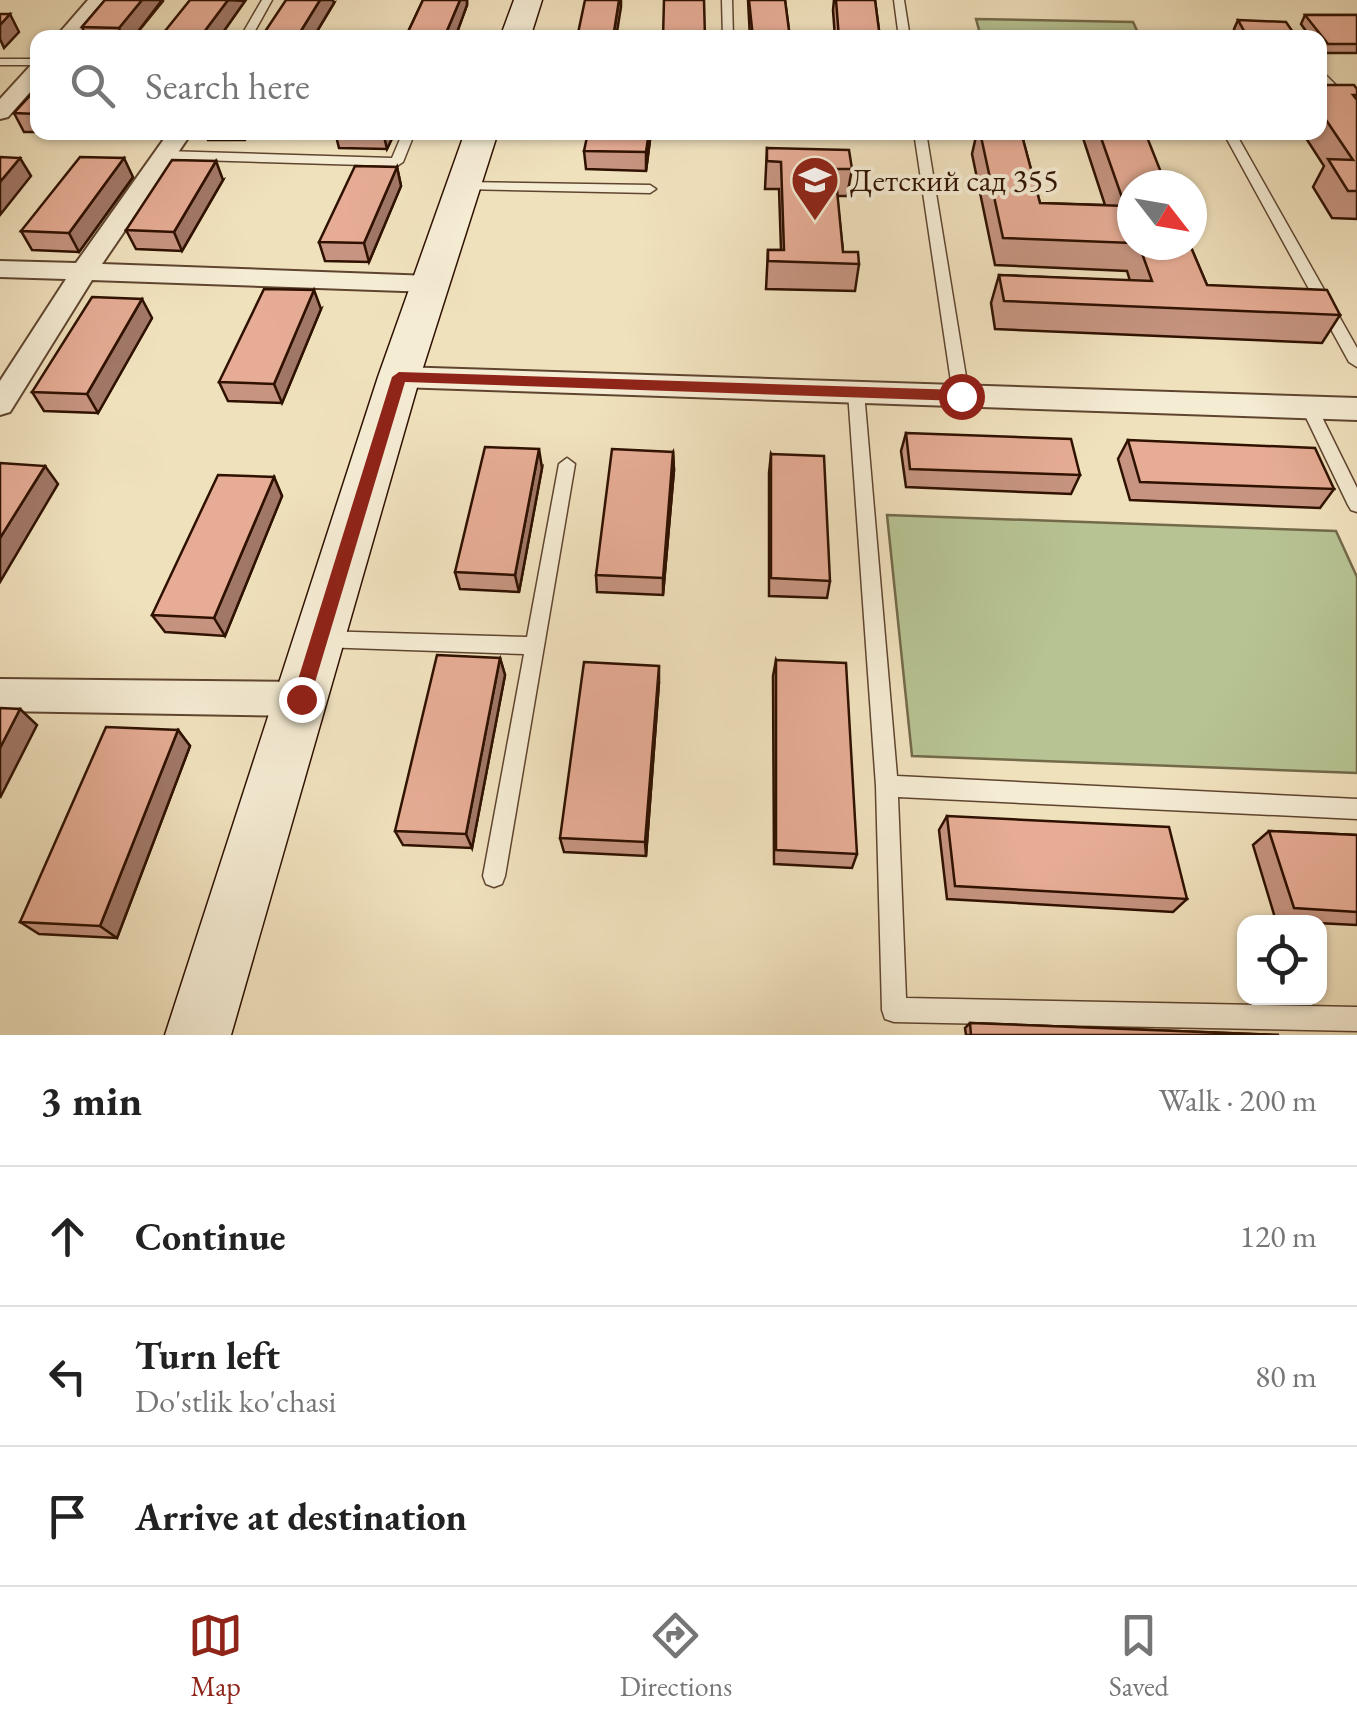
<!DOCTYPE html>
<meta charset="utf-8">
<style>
body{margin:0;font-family:"EB Garamond",serif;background:#f6f6f6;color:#222}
.controls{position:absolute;right:30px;bottom:30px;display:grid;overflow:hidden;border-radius:20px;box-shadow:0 2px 8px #0004}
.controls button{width:90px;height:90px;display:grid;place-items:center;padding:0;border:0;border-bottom:2px solid #e0e0e0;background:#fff;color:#222;font:50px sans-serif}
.compass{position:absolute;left:1117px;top:170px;width:90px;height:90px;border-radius:50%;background:#fff;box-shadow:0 2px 8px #0004;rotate:121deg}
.stop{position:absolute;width:30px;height:30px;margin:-22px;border:8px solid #8f2418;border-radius:50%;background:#fff}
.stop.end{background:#8f2418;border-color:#fff;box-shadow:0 2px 10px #0008}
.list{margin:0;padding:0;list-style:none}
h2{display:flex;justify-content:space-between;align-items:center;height:130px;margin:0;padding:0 40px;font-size:42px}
h2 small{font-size:32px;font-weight:400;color:#767676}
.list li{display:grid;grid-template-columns:65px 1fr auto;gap:30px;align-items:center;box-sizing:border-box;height:140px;padding:0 40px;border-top:2px solid #e0e0e0}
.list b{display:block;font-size:38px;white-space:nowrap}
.list p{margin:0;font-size:32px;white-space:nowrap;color:#767676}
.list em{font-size:32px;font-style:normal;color:#767676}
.icon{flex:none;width:55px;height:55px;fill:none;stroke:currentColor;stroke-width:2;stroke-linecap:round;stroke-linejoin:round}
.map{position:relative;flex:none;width:1357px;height:1035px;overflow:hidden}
.search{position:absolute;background:#fff;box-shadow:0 2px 8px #0004;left:30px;right:30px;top:30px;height:110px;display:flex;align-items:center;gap:25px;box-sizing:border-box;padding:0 35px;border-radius:20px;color:#767676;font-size:38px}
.sheet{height:550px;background:#fff}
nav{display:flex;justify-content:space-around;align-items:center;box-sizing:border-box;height:140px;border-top:2px solid #e0e0e0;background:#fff;font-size:28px;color:#767676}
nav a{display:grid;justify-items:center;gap:5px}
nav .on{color:#8f2418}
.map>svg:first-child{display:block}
.green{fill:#b7c393;stroke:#736a4a;stroke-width:2.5}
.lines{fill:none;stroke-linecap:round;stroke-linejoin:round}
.lane-casing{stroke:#5f452f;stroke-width:3}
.street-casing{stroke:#5f452f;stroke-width:4}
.secondary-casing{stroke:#2f1100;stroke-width:3}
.lane{fill:#f5ecd4;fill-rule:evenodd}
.street{fill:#f5ecd4;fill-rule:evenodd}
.secondary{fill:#f5ecd4;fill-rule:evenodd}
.wall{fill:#c69480;stroke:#2f1100;stroke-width:2.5}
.shaded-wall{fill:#a17868;stroke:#2f1100;stroke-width:2.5}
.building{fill:#e6ac95;stroke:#2f1100;stroke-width:2.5}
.route{fill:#8f2418}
.labels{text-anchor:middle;stroke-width:8;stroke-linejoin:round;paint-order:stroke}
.far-poi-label{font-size:32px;fill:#2f1100;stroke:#f5ecd4;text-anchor:start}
</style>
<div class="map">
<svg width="1357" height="1035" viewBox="0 0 1357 1035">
<rect width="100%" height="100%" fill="#f0e1bd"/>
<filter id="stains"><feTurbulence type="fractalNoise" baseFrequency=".002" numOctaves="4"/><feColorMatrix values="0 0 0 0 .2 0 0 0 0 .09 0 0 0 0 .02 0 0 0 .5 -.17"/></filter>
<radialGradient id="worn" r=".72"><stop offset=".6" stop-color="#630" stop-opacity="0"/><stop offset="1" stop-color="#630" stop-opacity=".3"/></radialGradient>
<path class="green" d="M976 19 1133 22 1140 37H981Z
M887 515 1336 531 1357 577V773L912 756Z"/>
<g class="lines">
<g class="lane-casing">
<path id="lane" d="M262 0H272L251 38H240Z
M722 0H732L733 38H723Z
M894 0H904L910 38H899Z
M0 59H38V65H0Z
M1320 71C1334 79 1337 94 1357 95V103L1335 98 1320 82Z
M403 132H415L403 162 397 166 165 159 159 155 165 151 392 158Z
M914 132H926L969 395 961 401 953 395Z
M1223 132H1235L1357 348V367L1349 362Z
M464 182 650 185 656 189 650 193 459 189 458 186Z
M856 386 864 392 897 776 1357 799V819L898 797 906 998 1357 1007V1031L894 1022 885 1019 882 1010 876 786 848 392Z
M1309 401 1317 407 1357 488V512L1351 510 1348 505 1301 407Z
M567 458 575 464 505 876 502 884 494 887 486 884 483 876 524 654 320 647 313 645 310 639 313 633 320 631 527 637 559 464Z"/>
</g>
<g class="street-casing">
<path id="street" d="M88 0H108L76 38H55Z
M38 63V83L8 117 0 119V99L31 65Z
M169 132H192L102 264 431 276 444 284 431 292 92 280 10 412 0 415V381L66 279 0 277V261L76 263Z
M399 367 1357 398V420L399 387 389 384 385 377 389 370Z
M0 679 301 682 314 687 320 699 314 711 301 716 0 711Z"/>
</g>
<g class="secondary-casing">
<path id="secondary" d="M514 0H542L530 38H500Z
M465 132H498L420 377 231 1035H165L378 377Z"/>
</g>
<use href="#lane" class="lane"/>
<use href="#street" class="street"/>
<use href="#secondary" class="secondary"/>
</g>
<path class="wall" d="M105 0H162L163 1 133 38H87L82 27Z
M423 0H467V5L455 38H409L408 32Z
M748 0H785L790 38H750Z
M834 0H875L880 38H835L833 10Z
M245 1 219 38H168L165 31Z
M334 3 313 38H265L264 33Z
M1305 15H1357V53H1323L1320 48V38H1311L1301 24Z
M1238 20 1297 38H1239L1234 29Z
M1320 85 1357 89V219L1332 218 1313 187 1324 166 1302 132H1320Z
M38 87V132H24L14 113Z
M205 132H249L245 140H208Z
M335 132H395L387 149 339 148Z
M651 132 646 171 586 169 584 151Z
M977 132H1021L1040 203 1105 205 1081 132H1145L1132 185V245H1190L1207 285 1340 315 1322 343 995 329 991 303 999 275 1130 281 1127 271 995 265 972 154Z
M767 148 852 169 847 196H837L843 252 859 264 855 291 766 289 768 250H781L779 189H765Z
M397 167 401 186 369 262 325 261 319 242Z
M133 177 79 252 32 250 21 231Z
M223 180 182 251 136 249 126 230Z
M321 309 282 403 228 401 219 382Z
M152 318 98 413 44 411 32 392Z
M906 433 1080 475 1071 494 906 487 901 451Z
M1128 440 1334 489 1320 508 1130 500 1118 459Z
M673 452 674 470 663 595 597 592 596 575Z
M771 454 830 581 827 598 769 596V473Z
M542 468 519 592 460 589 455 572Z
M274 477 282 496 225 636 165 632 152 615Z
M500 658 505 675 472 848 403 845 395 831Z
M776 660 857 854 852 868 774 864 773 676Z
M659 682 646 856 564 852 560 838Z
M178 730 190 746 117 938 39 934 20 922Z
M947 816 1187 899 1173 912 947 899 939 830Z
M1269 831 1357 835V925L1276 921 1253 845Z
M970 1023 1279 1035H966L965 1028Z"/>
<path class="shaded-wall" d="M142 0H162L133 38H123L119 28Z
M228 0 245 1 219 38H206L204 32Z
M320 0H333L334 3 313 38H300L299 34Z
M460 0H467V5L455 38H447L446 33Z
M619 0H621V7L616 38H613Z
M10 14 19 32 4 48 0 39V25Z
M383 132H395L387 149Z
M649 132H651L646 171V152Z
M20 158 31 176 0 215V182Z
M124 158 133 177 79 252 69 233Z
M216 161 223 180 182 251 174 232Z
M397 167 401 186 369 262 364 243Z
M314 290 321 309 282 403 274 384Z
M142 299 152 318 98 413 87 394Z
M539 449 542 468 519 592 515 575Z
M673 452 674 470 663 595V578Z
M45 466 58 484 0 582V538Z
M274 477 282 496 225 636 214 618Z
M500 658 505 675 472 848 466 834Z
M659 666V682L646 856 645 842Z
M20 709 37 725 0 798V748Z
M178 730 190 746 117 938 100 926Z"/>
<path class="building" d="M105 0H142L119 28 82 27Z
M190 0H228L204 32 165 31Z
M286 0H320L299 34 264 33Z
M423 0H460L446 33 408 32Z
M585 0H619L613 38H577Z
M664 0H704L705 38H663Z
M749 0H785L790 38H753Z
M836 0H875L880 38H839Z
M0 14H10L0 25Z
M1305 15H1357V44H1328Z
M1238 20 1286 22 1297 38H1248Z
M1320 85H1354L1357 89V95H1353L1357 100V191H1348L1328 159 1353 160 1320 111Z
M38 87V114L14 113Z
M588 132H649L646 152 584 151Z
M980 132H1021L1040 203 1125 206 1099 132H1145L1166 185H1132V243L1003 238Z
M767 148 849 150 852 169H835L843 252H858L859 264 768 261V250H784L781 162 767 161Z
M0 157 20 158 0 182Z
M80 157 124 158 69 233 21 231Z
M172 160 216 161 174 232 126 230Z
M355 166 397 167 364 243 319 242Z
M1139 245H1190L1207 285 1327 290 1340 315 1004 301 999 275 1152 281Z
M264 289 314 290 274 384 219 382Z
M92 297 142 299 87 394 32 392Z
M906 433 1071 439 1080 475 910 469Z
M1128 440 1315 448 1334 489 1140 482Z
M485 447 539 449 515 575 455 572Z
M612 449 673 452 663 578 596 575Z
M771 454 824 456 830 581 771 578Z
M0 463 45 466 0 538Z
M218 475 274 477 214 618 152 615Z
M437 655 500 658 466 834 395 831Z
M776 660 846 663 857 854 776 850Z
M584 662 659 666 645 842 560 838Z
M0 708 20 709 0 748Z
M106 727 178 730 100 926 20 922Z
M947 816 1169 827 1187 899 955 886Z
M1269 831 1357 835V912L1294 908Z
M970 1023 1279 1035H971Z"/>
<path class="route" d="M399 372 961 390 969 396 961 401 405 382 310 699 301 708 292 699 392 377Z"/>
<defs>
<g id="school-pin" transform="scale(2.5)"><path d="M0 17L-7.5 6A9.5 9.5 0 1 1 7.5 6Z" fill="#8f2418" stroke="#f5ecd4"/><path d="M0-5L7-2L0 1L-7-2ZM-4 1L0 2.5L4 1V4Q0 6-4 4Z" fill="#fff"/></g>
</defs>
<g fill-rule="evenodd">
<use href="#school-pin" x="815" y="180"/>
</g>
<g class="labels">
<g class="far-poi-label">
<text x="850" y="191">Детский сад 355</text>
</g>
</g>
<rect width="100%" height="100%" filter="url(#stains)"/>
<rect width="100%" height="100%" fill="url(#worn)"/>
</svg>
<div class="controls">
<button><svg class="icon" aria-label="locate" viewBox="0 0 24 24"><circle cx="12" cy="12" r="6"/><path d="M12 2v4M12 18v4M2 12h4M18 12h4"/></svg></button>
</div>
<svg class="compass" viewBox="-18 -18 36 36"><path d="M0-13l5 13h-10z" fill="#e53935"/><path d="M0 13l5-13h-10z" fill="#767676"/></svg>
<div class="stop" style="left:961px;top:396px"></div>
<div class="stop end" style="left:301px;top:699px"></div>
<div class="search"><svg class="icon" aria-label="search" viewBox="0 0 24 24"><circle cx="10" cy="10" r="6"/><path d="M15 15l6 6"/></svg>Search here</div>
</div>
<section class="sheet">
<h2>3 min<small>Walk · 200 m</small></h2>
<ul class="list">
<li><svg class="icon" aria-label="ahead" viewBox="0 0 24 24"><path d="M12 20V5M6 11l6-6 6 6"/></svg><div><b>Continue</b></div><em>120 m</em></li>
<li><svg class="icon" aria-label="left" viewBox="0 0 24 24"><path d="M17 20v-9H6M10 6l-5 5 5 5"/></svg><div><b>Turn left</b><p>Do'stlik ko'chasi</p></div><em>80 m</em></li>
<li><svg class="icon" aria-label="arrive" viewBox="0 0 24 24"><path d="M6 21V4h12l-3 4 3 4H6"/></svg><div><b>Arrive at destination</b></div></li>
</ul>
</section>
<nav>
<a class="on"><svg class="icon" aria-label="map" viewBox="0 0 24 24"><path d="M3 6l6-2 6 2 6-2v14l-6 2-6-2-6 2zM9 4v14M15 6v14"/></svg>Map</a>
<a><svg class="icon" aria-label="directions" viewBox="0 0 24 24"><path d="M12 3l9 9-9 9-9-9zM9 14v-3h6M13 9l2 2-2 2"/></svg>Directions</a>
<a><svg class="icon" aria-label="saved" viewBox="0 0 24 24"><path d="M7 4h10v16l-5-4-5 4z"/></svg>Saved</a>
</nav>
